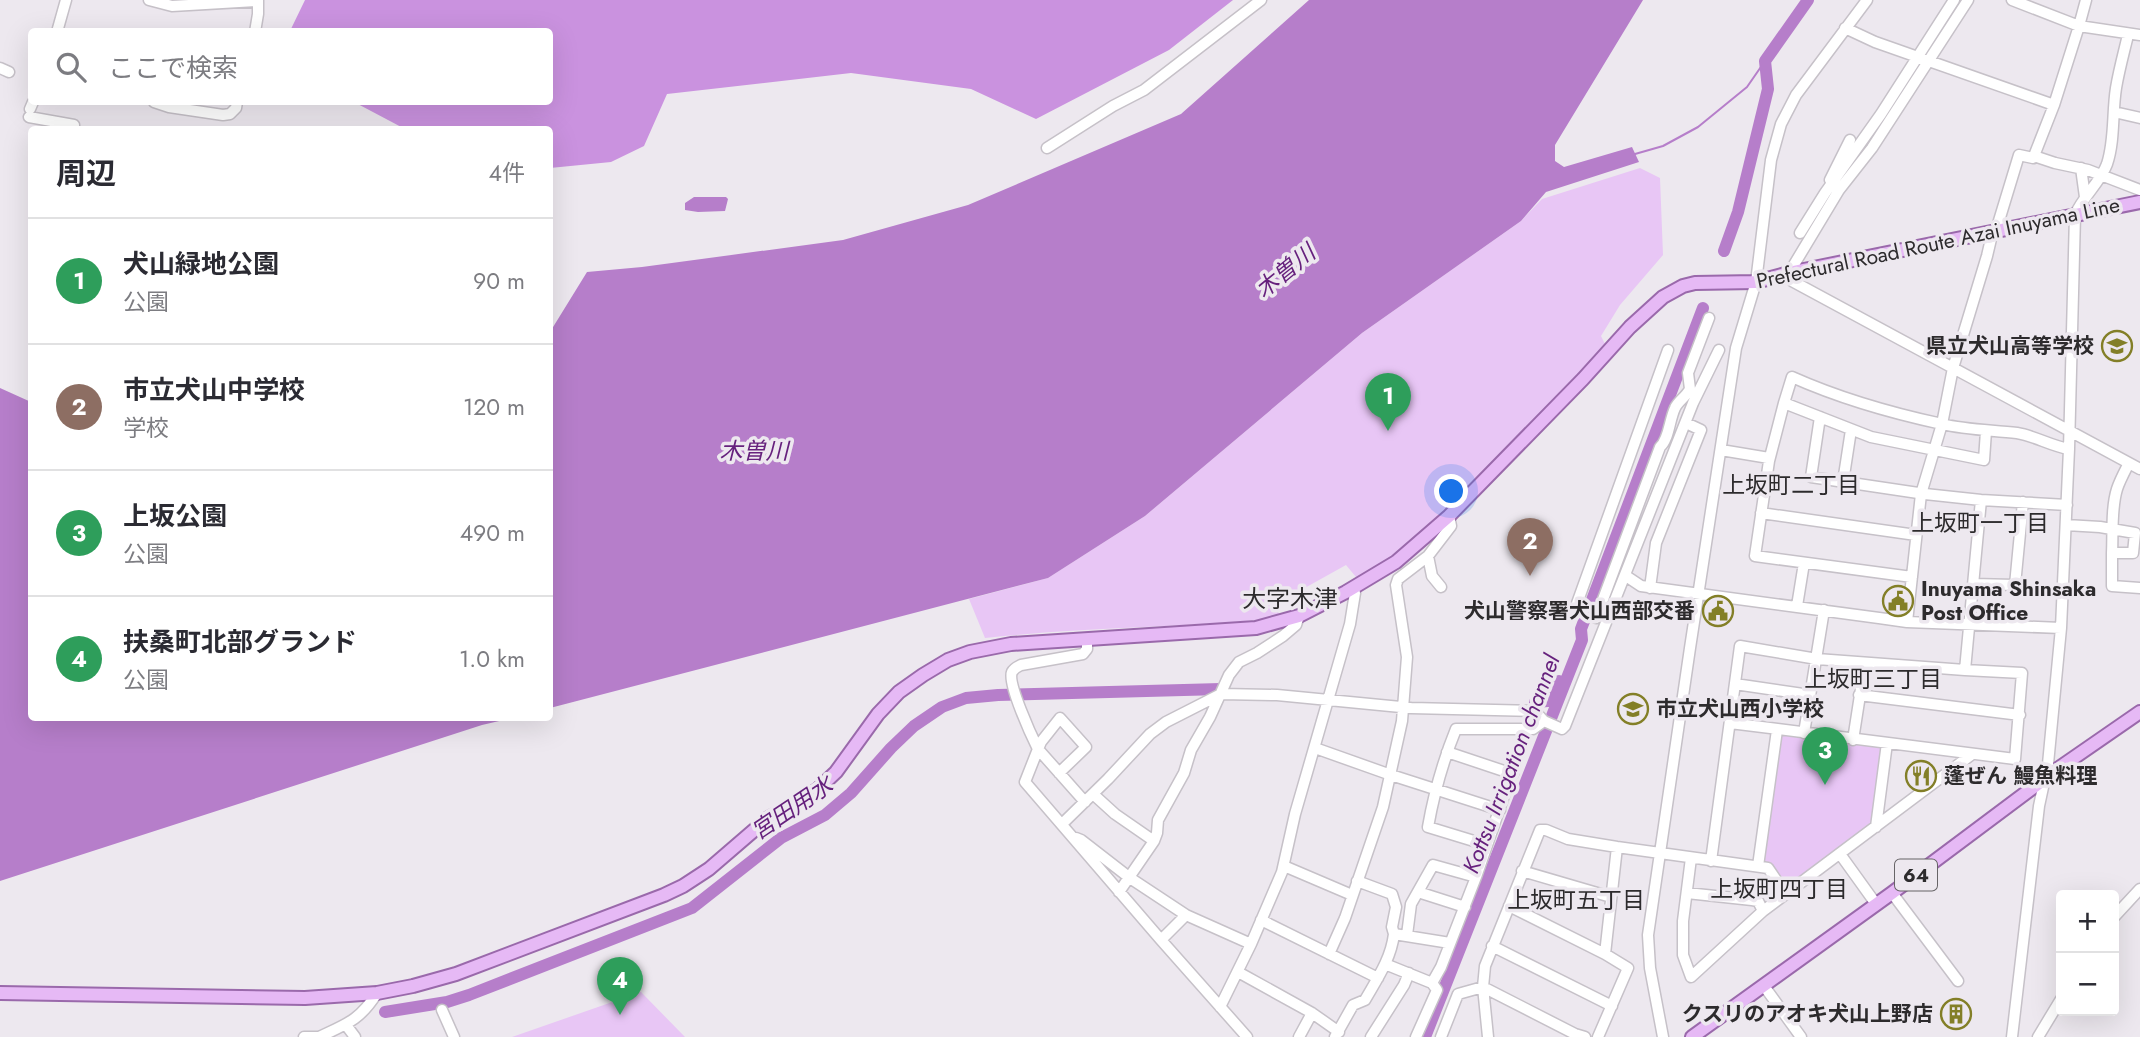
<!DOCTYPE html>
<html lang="ja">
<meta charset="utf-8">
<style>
body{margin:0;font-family:Jost,"Noto Sans JP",sans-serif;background:#f2f2f3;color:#2b2b33}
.controls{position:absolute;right:21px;bottom:21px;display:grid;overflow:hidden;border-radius:7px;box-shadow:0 7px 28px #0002}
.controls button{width:63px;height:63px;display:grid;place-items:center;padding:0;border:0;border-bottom:2px solid #e1e1e2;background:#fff;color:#2b2b33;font:35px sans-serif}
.you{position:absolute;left:1452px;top:492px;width:24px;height:24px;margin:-18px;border:5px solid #fff;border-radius:50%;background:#1a73e8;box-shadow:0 0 0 10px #1a73e833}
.badge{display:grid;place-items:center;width:46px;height:46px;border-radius:50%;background:#b45309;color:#fff;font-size:23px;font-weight:700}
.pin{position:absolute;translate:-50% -58px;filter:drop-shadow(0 2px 4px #0008)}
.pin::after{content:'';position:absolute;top:37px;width:24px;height:21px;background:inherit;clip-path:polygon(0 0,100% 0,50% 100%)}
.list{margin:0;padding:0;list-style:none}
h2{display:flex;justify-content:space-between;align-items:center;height:91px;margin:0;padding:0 28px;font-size:30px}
h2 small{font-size:23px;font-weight:400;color:#7c7c81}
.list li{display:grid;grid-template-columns:46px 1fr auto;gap:21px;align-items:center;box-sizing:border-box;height:126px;padding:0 28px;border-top:2px solid #e1e1e2}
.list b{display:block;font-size:26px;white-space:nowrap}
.list p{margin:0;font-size:23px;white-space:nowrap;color:#7c7c81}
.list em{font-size:23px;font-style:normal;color:#7c7c81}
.icon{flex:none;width:38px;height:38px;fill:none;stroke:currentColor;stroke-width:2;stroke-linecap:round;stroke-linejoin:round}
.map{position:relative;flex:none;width:2140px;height:1037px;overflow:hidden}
.search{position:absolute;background:#fff;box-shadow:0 7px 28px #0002;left:28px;top:28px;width:525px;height:77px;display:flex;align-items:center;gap:18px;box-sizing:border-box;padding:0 24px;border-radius:7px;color:#7c7c81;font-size:26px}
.panel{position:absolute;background:#fff;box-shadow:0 7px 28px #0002;left:28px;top:126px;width:525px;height:595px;border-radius:7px}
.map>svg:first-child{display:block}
.green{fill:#e8c6f5}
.forest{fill:#ca92df}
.water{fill:#b67eca}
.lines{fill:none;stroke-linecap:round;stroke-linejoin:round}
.stream{stroke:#b67eca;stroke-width:2}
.river{stroke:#b67eca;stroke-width:12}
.minor-casing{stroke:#c6c1c8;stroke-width:13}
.major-casing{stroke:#9a69ab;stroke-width:16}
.minor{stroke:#fff;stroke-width:10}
.major{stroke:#e6b9f5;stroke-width:12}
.labels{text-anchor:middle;stroke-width:7;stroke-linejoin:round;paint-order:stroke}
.shield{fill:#ede8ef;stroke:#676467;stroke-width:2}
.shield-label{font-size:19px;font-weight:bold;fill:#2d2b2d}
.street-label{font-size:21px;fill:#2d2b2d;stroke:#ede8ef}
.poi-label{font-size:21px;font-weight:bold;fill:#2d2b2d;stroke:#ede8ef;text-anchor:end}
.water-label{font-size:23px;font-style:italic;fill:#66217d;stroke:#ede8ef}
.neighbourhood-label{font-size:23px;fill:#2d2b2d;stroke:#ede8ef}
.quarter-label{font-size:24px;fill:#2d2b2d;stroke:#ede8ef}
</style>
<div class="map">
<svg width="2140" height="1037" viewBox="0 0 2140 1037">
<rect width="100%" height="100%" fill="#ede8ef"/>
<path class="green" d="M1640 168 1660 178 1663 255 1620 305 1601 336 1609 352 1449 516 1361 583 1346 565 1276 604 1280 618C1182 628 1083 627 985 638L969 599 1048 578 1145 516 1362 333 1521 221 1542 199Z
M1777 730 1887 743 1876 827 1785 893 1768 868 1758 866Z
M641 992 685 1037H512Z"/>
<path class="forest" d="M305 0H1233L1169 50 1036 119 971 89 851 73 667 94 644 146 611 162 550 168V130L405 129 354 102H550V32L290 31Z"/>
<path class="water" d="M1309 0H1643L1555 145V161L1564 167 1632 147 1639 162 1546 192 1521 221 1362 333 1145 516 1048 578 550 708V332L587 272 642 267 843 240 968 205 1181 114Z
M694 197H726L728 199 725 211 698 212 685 210V203Z
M0 388 31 402 32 718H512L482 725 0 881Z"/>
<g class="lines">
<path class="stream" d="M1635 154 1663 146 1698 127 1747 87 1765 61"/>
<path class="river" d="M1724 251 1738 212 1768 89 1765 61 1808 0
M1535 702 1548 701 1555 691 1559 681
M385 1012 447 1002 469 995 692 908 781 838 825 815 851 793 891 748 914 726 942 707 966 698 998 695 1221 689
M1425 1037 1582 640 1581 629 1703 308"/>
<g class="minor-casing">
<path id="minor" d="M149 0 172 6 258 1
M1968 0 1872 148 1839 190 1789 273 1792 281 2140 469
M2012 0 2079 26 2140 35
M1845 28 1875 42 2054 105
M57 32 66 0
M255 32 258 14V0
M0 68 9 72
M154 102 169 107 223 115 230 114 236 108 237 102
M30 109 33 102
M2114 112 2140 118
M29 117 74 125
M1047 148 1113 106 1144 90 1261 0
M2034 156 2054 105 2079 26 2086 0
M2081 168 2085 197
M1830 180 1850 140
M1999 231 1998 224 2019 155 2033 158 2034 156 2055 163 2088 170 2140 190
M1800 233 1825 193 1881 114 1954 0
M1784 403 1792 377C1839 398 1891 413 1942 424 1967 430 1992 430 2017 433 2035 436 2051 446 2069 449
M1820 417 1811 477 1925 494 1981 500 2067 505
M1721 450 1769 458
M1843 482 1851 430
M1761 513 1916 535
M2066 525 2100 527 2135 533 2133 553H2112C2113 533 2111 508 2117 489 2120 480 2125 471 2129 463
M2112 553V586L2140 588
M1428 556 1432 576 1441 587
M1626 576 1641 586 1879 618 1907 622 2061 628
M1912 577 1755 556 1769 461 1784 403 1871 437 1984 460 1986 431
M1973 584 2015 585 2023 502
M1650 588 1656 543 1701 430 1686 423
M1797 606 1804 563
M1575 609 1668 350
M1596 618 1660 447C1669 439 1669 421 1675 408 1678 401 1686 397 1690 389L1688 373 1709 318
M1907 622 1921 494 1942 424 1953 368 1987 256 1991 239 1990 232
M1087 639V649L1083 654 1021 665C1017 667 1014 668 1012 672 1007 683 1032 737 1038 749L1025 782 1161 940 1247 1037
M1965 670 1981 500
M1735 684 1810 695
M1859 695 2020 715
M1544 721 1562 729 1565 726 1693 403 1719 350
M1804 733 1824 610
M1853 740 1865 663
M1315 748 1391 775 1500 810
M1447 752 1513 774
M1059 773 1086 747 1060 718 1041 742 1038 749 1085 802
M1093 794 1115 814 1154 841
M1062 824 1108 779 1150 734 1166 722 1221 694 1277 695 1411 708 1535 711 1544 721 1533 729H1456C1443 761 1434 793 1428 827L1487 845
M1876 827 1887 743
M1076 838 1081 840 1130 878 1186 915 1251 944
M1840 854 1876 904
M1691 858 1683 921V955L1691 977 1763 911 1971 755
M1711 861 1740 646 1817 659 1965 670 2022 673 2015 759 1730 723
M1284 866 1352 895
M1758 866 1777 730
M1522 871 1611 897
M1357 881 1392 894 1396 907 1392 927 1394 934
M1119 892 1154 841 1157 833 1158 820 1184 773 1191 750 1210 717 1229 675 1239 662 1257 653 1283 636 1296 625 1299 616
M1418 892 1465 907
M1687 893 1752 900 1758 901 1763 911
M1892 893 1958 981
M1509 906 1605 954 1628 968 1598 1037
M2114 917 2140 889
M1261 920 1378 978
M1407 935 1411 904 1433 865 1476 877
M1161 940 1186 915
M1492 946 1612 1006
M1329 954 1345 918 1383 807 1402 721 1407 657 1396 585 1398 579 1428 556 1451 526 1449 516
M1605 954 1617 847
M1385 964 1432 983
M1238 972 1312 1013 1339 1032
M1764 986 1801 1037
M1220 1007 1251 944 1282 872 1295 814 1350 624 1355 593 1353 588
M442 1010 454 1037
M346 1025 355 1037
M304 1037H320
M319 1037C347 1024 360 1020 377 993
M1299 1037 1312 1013
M1335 1037 1353 1005 1365 1000C1377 979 1391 959 1394 934L1450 943
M1371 1037 1404 985 1409 973
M1416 1037 1437 990 1432 983 1441 967 1476 877 1527 729
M1441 1037 1458 994 1483 987 1575 1034 1585 1037
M1488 1037 1483 987 1485 966 1540 830H1546L1568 839 1617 847 1768 868 1785 893
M1663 1037 1650 968 1648 935 1690 648 1736 348 1756 282 1771 160 1781 124 1796 95 1867 0
M2012 1037 2039 806 2048 764 2061 628 2069 449 2075 215C2083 196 2100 183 2107 164 2115 140 2112 113 2116 88 2119 70 2124 52 2128 35
M2038 1037 2061 999"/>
</g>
<g class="major-casing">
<path id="major" d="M0 993 305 998 377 993 413 986 456 974 664 895 683 886 709 869 767 819 817 790 836 772 878 714 899 692 923 675 948 660 970 652 1011 644 1256 628 1299 616 1346 592 1396 562 1449 516 1583 379 1630 327 1663 297 1683 286 1695 283 1756 282 1789 273 2140 202
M1692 1037 1892 893 2059 768 2140 712"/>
</g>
<use href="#minor" class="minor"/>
<use href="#major" class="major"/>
</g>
<defs>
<g id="school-ring" transform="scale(1.575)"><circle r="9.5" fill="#ede8ef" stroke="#837f27" stroke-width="1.5"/><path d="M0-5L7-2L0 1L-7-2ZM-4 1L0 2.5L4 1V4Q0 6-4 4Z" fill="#837f27"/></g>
<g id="civic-ring" transform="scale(1.575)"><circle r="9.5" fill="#ede8ef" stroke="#837f27" stroke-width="1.5"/><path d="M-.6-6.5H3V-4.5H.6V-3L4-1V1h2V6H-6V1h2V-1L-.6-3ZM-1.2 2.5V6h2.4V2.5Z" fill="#837f27"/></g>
<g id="restaurant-ring" transform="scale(1.575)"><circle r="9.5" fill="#ede8ef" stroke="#837f27" stroke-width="1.5"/><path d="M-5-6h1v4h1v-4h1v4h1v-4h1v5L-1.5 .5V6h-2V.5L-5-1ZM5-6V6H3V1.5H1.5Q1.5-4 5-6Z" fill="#837f27"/></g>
<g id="building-ring" transform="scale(1.575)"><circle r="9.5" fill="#ede8ef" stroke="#837f27" stroke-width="1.5"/><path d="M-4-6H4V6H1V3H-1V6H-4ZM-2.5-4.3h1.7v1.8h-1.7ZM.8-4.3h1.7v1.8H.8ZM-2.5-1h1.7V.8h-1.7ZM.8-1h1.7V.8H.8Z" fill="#837f27"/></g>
</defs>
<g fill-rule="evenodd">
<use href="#school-ring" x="2117" y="346"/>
<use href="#civic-ring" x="1898" y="601"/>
<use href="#civic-ring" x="1718" y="611"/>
<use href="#school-ring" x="1633" y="709"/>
<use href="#restaurant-ring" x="1921" y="776"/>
<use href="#building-ring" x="1956" y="1014"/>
</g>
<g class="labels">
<rect class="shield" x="1895" y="859.5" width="42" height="31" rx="5"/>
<g class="shield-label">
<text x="1916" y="882">64</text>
</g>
<g class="street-label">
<text transform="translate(1938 243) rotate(-12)" y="7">Prefectural Road Route Azai Inuyama Line</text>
</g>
<g class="poi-label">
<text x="2094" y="353">県立犬山高等学校</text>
<text x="1921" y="596" text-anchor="start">Inuyama Shinsaka<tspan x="1921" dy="24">Post Office</tspan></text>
<text x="1695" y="618">犬山警察署犬山西部交番</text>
<text x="1656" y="716" text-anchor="start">市立犬山西小学校</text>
<text x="1944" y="783" text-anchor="start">蓬ぜん 鰻魚料理</text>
<text x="1933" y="1021">クスリのアオキ犬山上野店</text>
</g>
<g class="water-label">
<text transform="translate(1285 271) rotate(-39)" y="8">木曽川</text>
<text x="754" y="459">木曽川</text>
<text transform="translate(1511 764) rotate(-69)" y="8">Kottsu Irrigation channel</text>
<text transform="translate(792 808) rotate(-34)" y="8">宮田用水</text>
</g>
<g class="neighbourhood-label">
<text x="1791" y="493">上坂町二丁目</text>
<text x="1980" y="531">上坂町一丁目</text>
<text x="1873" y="687">上坂町三丁目</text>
<text x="1779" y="897">上坂町四丁目</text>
<text x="1576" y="908">上坂町五丁目</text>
</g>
<g class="quarter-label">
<text x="1290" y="607">大字木津</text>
</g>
</g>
</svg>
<div class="controls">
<button>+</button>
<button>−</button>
</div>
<div class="you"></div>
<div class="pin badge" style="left:1388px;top:431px;background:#2e9e5b">1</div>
<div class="pin badge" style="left:1530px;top:576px;background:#8d6e63">2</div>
<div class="pin badge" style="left:1825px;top:785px;background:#2e9e5b">3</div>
<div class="pin badge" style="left:620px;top:1015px;background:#2e9e5b">4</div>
<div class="search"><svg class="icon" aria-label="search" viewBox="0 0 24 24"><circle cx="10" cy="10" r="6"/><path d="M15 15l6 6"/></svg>ここで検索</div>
<section class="panel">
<h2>周辺<small>4件</small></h2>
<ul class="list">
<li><span class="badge" style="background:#2e9e5b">1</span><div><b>犬山緑地公園</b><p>公園</p></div><em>90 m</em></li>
<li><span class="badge" style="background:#8d6e63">2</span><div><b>市立犬山中学校</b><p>学校</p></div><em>120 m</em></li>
<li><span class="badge" style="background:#2e9e5b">3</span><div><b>上坂公園</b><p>公園</p></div><em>490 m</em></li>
<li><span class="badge" style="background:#2e9e5b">4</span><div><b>扶桑町北部グランド</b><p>公園</p></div><em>1.0 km</em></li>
</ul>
</section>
</div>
